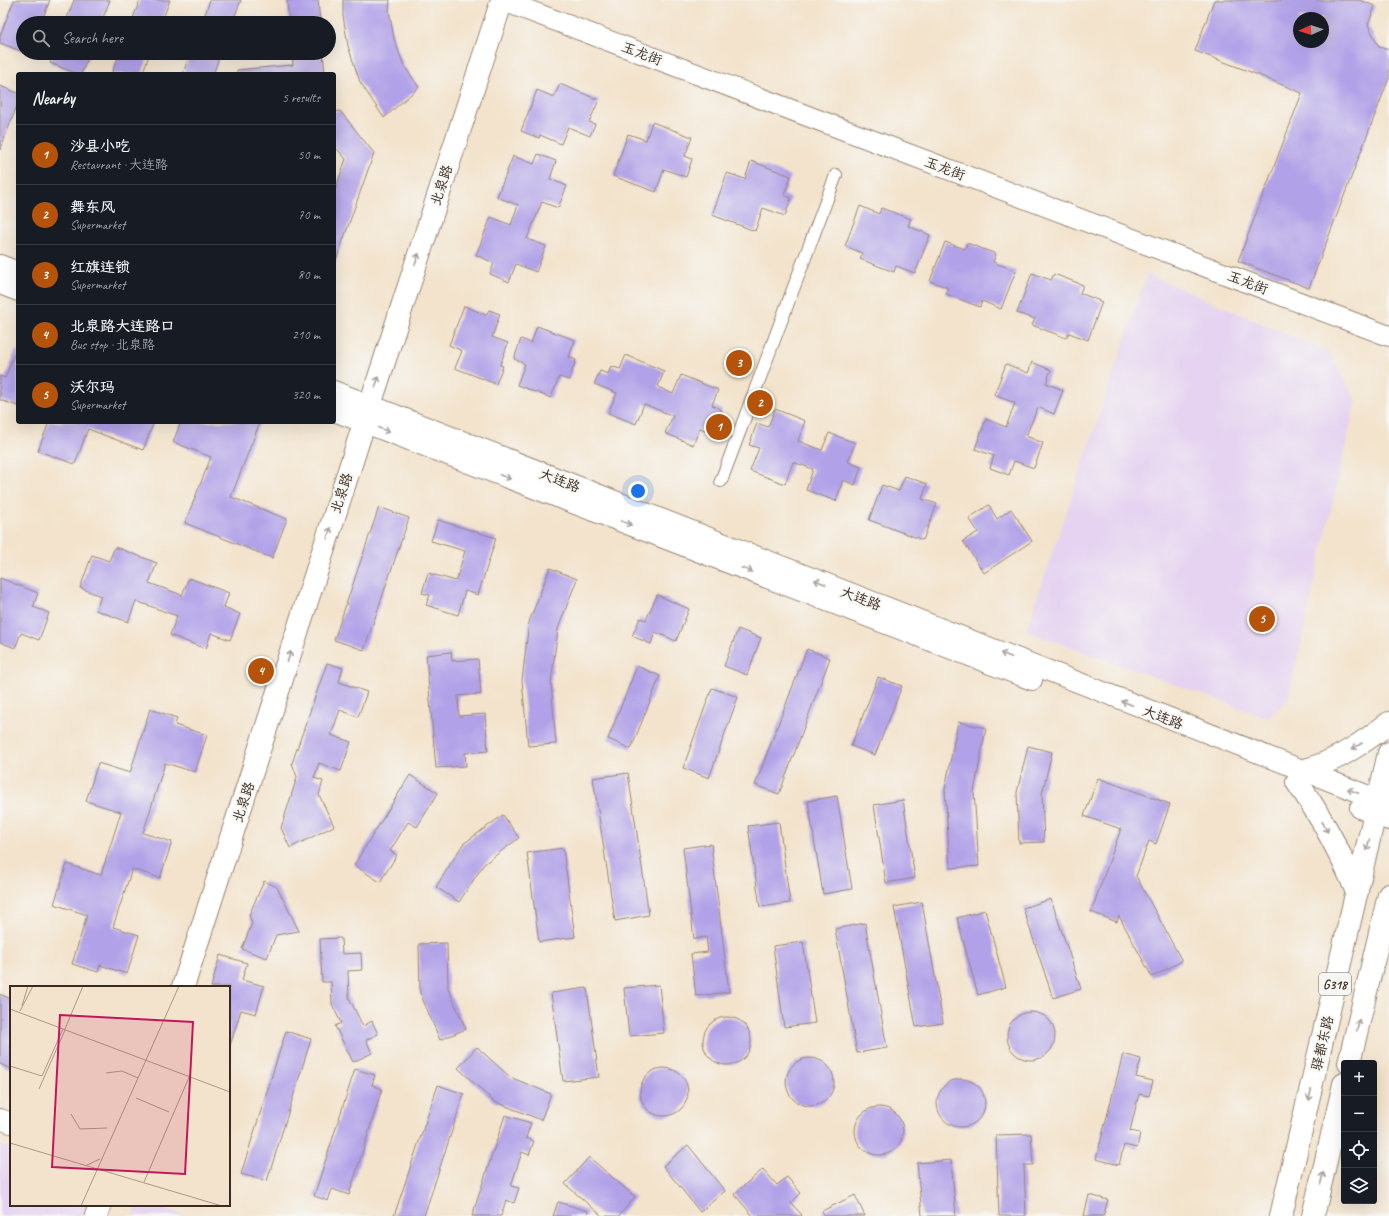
<!DOCTYPE html>
<meta charset="utf-8">
<style>
body{margin:0;font-family:Caveat,"LXGW WenKai TC",sans-serif;background:#20242c;color:#f1f3f6}
.controls{position:absolute;right:12px;bottom:12px;display:grid;overflow:hidden;border-radius:4px;box-shadow:0 4px 16px #0002}
.controls button{width:36px;height:36px;display:grid;place-items:center;padding:0;border:0;border-bottom:1px solid #363941;background:#171b24;color:#f1f3f6;font:20px sans-serif}
.compass{position:absolute;left:1293px;top:12px;width:36px;height:36px;border-radius:50%;background:#171b24;box-shadow:0 4px 16px #0002;rotate:267deg}
.you{position:absolute;left:638px;top:491px;width:14px;height:14px;margin:-10px;border:3px solid #fff;border-radius:50%;background:#1a73e8;box-shadow:0 0 0 6px #1a73e833}
.badge{display:grid;place-items:center;width:26px;height:26px;border-radius:50%;background:#b45309;color:#fff;font-size:13px;font-weight:700}
.pin{position:absolute;translate:-50% -50%;border:2px solid #fff;box-shadow:0 1px 4px #0006}
.list{margin:0;padding:0;list-style:none}
h2{display:flex;justify-content:space-between;align-items:center;height:52px;margin:0;padding:0 16px;font-size:17px}
h2 small{font-size:13px;font-weight:400;color:#9ea1a6}
.list li{display:grid;grid-template-columns:26px 1fr auto;gap:12px;align-items:center;box-sizing:border-box;height:60px;padding:0 16px;border-top:1px solid #363941}
.list b{display:block;font-size:15px;white-space:nowrap}
.list p{margin:0;font-size:13px;white-space:nowrap;color:#9ea1a6}
.list em{font-size:13px;font-style:normal;color:#9ea1a6}
.icon{flex:none;width:22px;height:22px;fill:none;stroke:currentColor;stroke-width:2;stroke-linecap:round;stroke-linejoin:round}
.map{position:relative;flex:none;width:1389px;height:1216px;overflow:hidden}
.search{position:absolute;background:#171b24;box-shadow:0 4px 16px #0002;left:16px;top:16px;width:320px;height:44px;display:flex;align-items:center;gap:10px;box-sizing:border-box;padding:0 14px;border-radius:22px;color:#9ea1a6;font-size:15px}
.panel{position:absolute;background:#171b24;box-shadow:0 4px 16px #0002;left:16px;top:72px;width:320px;height:352px;border-radius:4px}
.map>svg:first-child{display:block}
.built{fill:#e5d3f1}
.building{fill:#b1a1e8;fill-rule:evenodd}
.lines{fill:none;stroke-linecap:round;stroke-linejoin:round}
.pedestrian-casing{stroke:#978675;stroke-width:14}
.tertiary-casing{stroke:#978675;stroke-width:22}
.secondary-casing{stroke:#978675;stroke-width:24}
.trunk-casing{stroke:#978675;stroke-width:24}
.pedestrian{stroke:#fff;stroke-width:12}
.tertiary{stroke:#fff;stroke-width:20}
.secondary{stroke:#fff;stroke-width:22}
.trunk{stroke:#fff;stroke-width:22}
.oneway{stroke:#a79f9a}
.labels{text-anchor:middle;stroke-width:4;stroke-linejoin:round;paint-order:stroke}
.shield{fill:#f6f6f2;stroke:#73675e;stroke-width:1}
.shield-label{font-size:13px;font-weight:bold;fill:#3b2a1e}
.street-label{font-size:14px;fill:#3b2a1e;stroke:#f6f6f2}
.inset-road{fill:none;stroke:#a99986;stroke-width:1}
.view{fill:#c2185b;fill-opacity:0.15;stroke:#c2185b;stroke-width:2}
.inset-edge{fill:none;stroke:#3b2a1e;stroke-width:2}
</style>
<div class="map">
<svg width="1389" height="1216" viewBox="0 0 1389 1216">
<rect width="100%" height="100%" fill="#f6f6f2"/>
<filter id="ink" filterUnits="userSpaceOnUse"><feTurbulence type="fractalNoise" baseFrequency=".025" numOctaves="2"/><feDisplacementMap in="SourceGraphic" scale="8" xChannelSelector="R" yChannelSelector="G"/><feConvolveMatrix kernelMatrix="1 2 1 2 8 2 1 2 1" color-interpolation-filters="sRGB"/></filter>
<filter id="wash" filterUnits="userSpaceOnUse"><feTurbulence type="fractalNoise" baseFrequency=".012" numOctaves="4" result="noise"/><feDisplacementMap in="SourceGraphic" scale="16" xChannelSelector="R" yChannelSelector="G"/><feGaussianBlur stdDeviation="0.9" result="paint"/><feColorMatrix in="noise" values="0 0 0 0 0 0 0 0 0 0 0 0 0 0 0 0 0 1.4 0 .05"/><feComposite in="paint" operator="in"/></filter>
<g filter="url(#wash)">
<rect width="100%" height="100%" fill="#f3e3cc"/>
<path class="built" d="M1147 274 1328 352 1356 400 1288 699 1268 718 1026 631Z
M0 1145 11 1149V1205H87L83 1216H0Z
M137 1205H156L185 1216H134Z"/>
<g id="blocks">
<path class="building" d="M14 0H50L41 23H23V52L0 43V36Z
M74 0H110L101 23H65Z
M140 0H170L161 23H131Z
M210 0H241L232 23H202Z
M287 0H318L320 23H289Z
M343 0H390L389 10 394 39 404 66 419 87 384 118 360 82 348 46 343 16Z
M1214 0H1359L1375 6 1368 25 1379 47 1389 50V78L1309 288 1238 261 1302 93 1256 74 1195 51ZM1299 18H1323V42H1299Z
M54 53H90L81 74H78L50 63Z
M120 53H150L142 74H111Z
M190 53H221L213 74H183Z
M292 53H323L325 74H237V70L293 65Z
M560 84 599 100 589 122 595 124 590 136 568 127 561 144 540 135 539 138 521 131 537 90 554 97Z
M0 86 18 93V103L0 150Z
M340 111 374 153 334 266V193L346 159 334 146V112Z
M652 122 692 137 685 156 692 159 686 177 664 169 656 192 613 176 628 134 646 140Z
M538 154 556 161 550 179 567 186 558 208 542 202 527 239 546 246 536 272 516 264 509 282 490 274 494 263 476 255 491 217 511 225 518 205 497 197 513 156 534 164Z
M751 161 791 176 784 195 791 198 785 216 763 208 755 231 712 215 727 173 745 179Z
M860 206 879 214 881 208 911 219 908 226 930 235 915 273 896 266 894 272 860 259 862 253 845 246Z
M945 242 965 249 967 243 996 254 993 262 1016 271 1001 309 982 301 980 307 946 294 948 288 930 281Z
M1032 273 1051 280 1054 274 1083 285 1080 293 1102 302 1088 340 1069 333 1066 338 1032 325 1035 319 1017 313Z
M464 306 486 315 489 310 500 314 492 337 508 343 500 365 503 366 496 384 455 368 462 351 449 345Z
M537 326 575 340 569 357 576 360 569 380 559 377 551 398 517 385 525 364 514 359 521 339 531 343Z
M16 350 18 351V406L0 400V376L5 378Z
M626 355 664 371 658 387 673 394 681 375 718 390 712 405 722 410 712 433 700 428 693 445 665 433 673 416 644 404 636 424 608 413 617 393 594 384 600 371 608 374 611 366 620 369Z
M1032 362 1051 370 1046 383 1063 390 1054 414 1038 407 1026 436 1043 443 1034 468 1014 461 1009 475 990 468 994 456 975 449 986 419 1006 427 1015 403 994 395 1006 364 1028 373Z
M775 409 805 421 798 441 822 450 829 433 855 443 848 462 861 467 855 485 843 480 836 501 806 490 813 469 793 462 785 484 750 471 759 448 749 445 757 423 768 427Z
M49 422H154L143 450 88 429 75 464 38 451Z
M181 422H260L231 497 287 519 272 558 185 523 211 457 173 442Z
M905 476 927 484 922 499 937 504 923 540 869 520 882 485 899 491Z
M989 505 997 519 1011 509 1032 541 984 573 963 541 978 532 969 518Z
M379 507 409 518 364 650 334 640Z
M438 520 496 538 478 595 465 591 458 615 426 605 430 595 422 593 428 573 456 581 465 551 431 541Z
M115 547 157 563 149 583 182 595 189 578 229 593 224 607 240 614 230 640 211 633 206 649 170 635 177 616 136 601 128 622 96 610 101 596 80 588 92 555 109 561Z
M550 568 577 579 558 629 551 682 556 744 528 746 522 680 529 622Z
M0 578 38 593 33 607 49 613 39 640 21 633 15 648 0 642Z
M657 595 689 609 676 641 655 632 651 644 632 636 640 618 646 620Z
M738 629 761 638 747 675 724 666Z
M807 649 830 658 779 794 755 785Z
M451 652 452 661 478 659 481 694 458 696 459 716 485 714 488 751 465 753 466 766 436 768 426 655Z
M327 663 343 668 339 682 367 692 358 717 340 710 331 735 351 742 341 771 319 763 314 778 323 781 319 795 334 826 290 848 281 828 297 777 292 763Z
M637 666 660 676 631 749 608 739Z
M878 677 902 686 875 755 851 746Z
M712 688 738 697 709 778 683 768Z
M150 709 177 718 175 725 207 735 195 772 165 763 143 833 172 842 160 878 132 869 113 927 139 935 127 974 100 965 98 972 72 964 87 915 54 904 67 864 101 875 121 812 86 801 98 763 130 773Z
M958 722 986 728 974 792 979 866 950 868 945 789Z
M1028 746 1052 752 1042 794 1044 842 1019 843 1017 792Z
M628 773 649 915 615 921 593 778Z
M410 775 438 793 417 827 408 822 390 851 397 855 380 882 354 865Z
M1098 778 1170 804 1156 844 1149 841 1136 876 1182 961 1152 977 1119 916 1117 922 1091 912 1121 829 1084 816Z
M837 796 852 889 823 894 808 801Z
M903 800 915 878 886 883 874 805Z
M503 815 519 838 484 864 459 902 436 887 463 844Z
M779 822 790 903 760 907 748 826Z
M711 844 729 992 696 996 691 954 708 952 706 937 694 939 683 848Z
M563 848 575 937 539 942 527 853Z
M264 881 277 887 299 931 276 935 267 958 242 949 252 923 249 915Z
M1051 899 1081 989 1053 998 1023 908Z
M922 902 943 1023 916 1027 894 907Z
M985 910 1006 987 978 995 957 918Z
M865 923 887 1048 857 1053 835 929Z
M341 938 342 954 361 953 362 970 348 971 349 998 363 1026 372 1021 378 1034 366 1040 372 1053 353 1062 335 1026 341 1023 332 1004 331 982H322L320 939Z
M803 942 815 1023 784 1027 773 946Z
M447 943 448 988 466 1029 440 1040 420 993 419 944Z
M220 955 247 963 242 980 264 986 256 1014 241 1010 229 1049V987H211Z
M659 985 664 1033 629 1036 624 988Z
M587 988 599 1077 563 1081 551 993Z
M0 994 11 999V1069L0 1064Z
M1007 1036a24 24 0 1 1 48 0a24 24 0 1 1-48 0Z
M703 1041a24 24 0 1 1 48 0a24 24 0 1 1-48 0Z
M286 1031 311 1039 267 1181 241 1174Z
M477 1047 510 1077 551 1094 541 1120 493 1101 458 1068Z
M1123 1054 1141 1059 1136 1077 1153 1081 1149 1096 1139 1094 1130 1131 1140 1133 1137 1148 1124 1145 1119 1165 1096 1159Z
M786 1082a24 24 0 1 1 48 0a24 24 0 1 1-48 0Z
M640 1092a24 24 0 1 1 48 0a24 24 0 1 1-48 0Z
M355 1069 375 1075 372 1085 382 1089 349 1195 332 1189 328 1201 314 1196Z
M937 1103a24 24 0 1 1 48 0a24 24 0 1 1-48 0Z
M438 1085 464 1094 424 1216H394Z
M855 1131a24 24 0 1 1 48 0a24 24 0 1 1-48 0Z
M505 1115 531 1123 526 1138 534 1141 529 1155 522 1152 511 1186 519 1188 514 1203 506 1200 501 1216H472Z
M1031 1134 1033 1165H1024L1026 1216H999L996 1135Z
M688 1145 725 1191 700 1212 663 1166Z
M589 1157 635 1197 619 1216H602L565 1184Z
M951 1160 956 1216H922L917 1163Z
M763 1169 777 1185 787 1177 801 1193 791 1203 802 1215 801 1216H753L734 1194Z
M855 1195 865 1216H825L822 1211Z
M1089 1195 1108 1200 1103 1216H1084Z
M558 1202 588 1211 587 1216H553Z"/>
</g>
</g>
<g filter="url(#ink)">
<use href="#blocks" fill-opacity="0" stroke="#978675" stroke-width="1"/>
<g class="lines">
<g class="pedestrian-casing">
<path id="pedestrian" d="M721 481 836 175"/>
</g>
<g class="tertiary-casing">
<path id="tertiary" d="M501 0 1389 336
M0 265 18 272
M0 284 18 291
M334 391 1389 804
M334 411 1032 680
M1360 808 1389 820
M0 1119 11 1123"/>
</g>
<g class="secondary-casing">
<path id="secondary" d="M183 987 370 405 502 0
M96 1216 100 1205"/>
</g>
<g class="trunk-casing">
<path id="trunk" d="M1302 771C1334 763 1363 743 1389 723
M1297 782C1321 816 1341 854 1357 892
M1349 1063 1389 895
M1281 1216 1389 753
M1313 1216 1344 1084"/>
</g>
<use href="#pedestrian" class="pedestrian"/>
<use href="#tertiary" class="tertiary"/>
<use href="#secondary" class="secondary"/>
<use href="#trunk" class="trunk"/>
</g>
<defs><path id="oneway-shaft" d="M-6 0H5M1.5-3L5.5 0L1.5 3" fill="none" stroke-width="1.6" stroke-linecap="round" stroke-linejoin="round"/></defs>
<g class="oneway">
<use href="#oneway-shaft" transform="translate(417 259) rotate(-72)"/>
<use href="#oneway-shaft" transform="translate(377 382) rotate(-72)"/>
<use href="#oneway-shaft" transform="translate(384 430) rotate(21)"/>
<use href="#oneway-shaft" transform="translate(505 477) rotate(21)"/>
<use href="#oneway-shaft" transform="translate(626 523) rotate(21)"/>
<use href="#oneway-shaft" transform="translate(329 533) rotate(-72)"/>
<use href="#oneway-shaft" transform="translate(747 570) rotate(21)"/>
<use href="#oneway-shaft" transform="translate(820 582) rotate(-159)"/>
<use href="#oneway-shaft" transform="translate(1006 655) rotate(-159)"/>
<use href="#oneway-shaft" transform="translate(289 657) rotate(-72)"/>
<use href="#oneway-shaft" transform="translate(1127 703) rotate(-159)"/>
<use href="#oneway-shaft" transform="translate(1357 746) rotate(150)"/>
<use href="#oneway-shaft" transform="translate(1353 791) rotate(-159)"/>
<use href="#oneway-shaft" transform="translate(1325 827) rotate(61)"/>
<use href="#oneway-shaft" transform="translate(1368 845) rotate(103)"/>
<use href="#oneway-shaft" transform="translate(1358 1025) rotate(-77)"/>
<use href="#oneway-shaft" transform="translate(1310 1095) rotate(103)"/>
<use href="#oneway-shaft" transform="translate(1322 1178) rotate(-77)"/>
</g>
</g>
<g class="labels">
<rect class="shield" x="1319" y="973" width="32" height="22" rx="3"/>
<g class="shield-label">
<text x="1335" y="989">G318</text>
</g>
<g class="street-label">
<text transform="translate(642 53) rotate(21)" y="5">玉龙街</text>
<text transform="translate(945 168) rotate(21)" y="5">玉龙街</text>
<text transform="translate(441 185) rotate(-72)" y="5">北泉路</text>
<text transform="translate(1248 282) rotate(21)" y="5">玉龙街</text>
<text transform="translate(560 480) rotate(21)" y="5">大连路</text>
<text transform="translate(341 493) rotate(-72)" y="5">北泉路</text>
<text transform="translate(861 598) rotate(21)" y="5">大连路</text>
<text transform="translate(1163 717) rotate(21)" y="5">大连路</text>
<text transform="translate(243 802) rotate(-72)" y="5">北泉路</text>
<text transform="translate(1322 1043) rotate(-77)" y="5">驿都东路</text>
</g>
</g>
<g transform="translate(10 986)">
<rect width="220" height="220" fill="#f3e3cc"/>
<path class="inset-road" d="M12 20 18 0M0 23 220 106M10 25 23 0M55 43 73 0M0 80 32 90 53 43M96 87 112 85 128 92M29 103 55 44M126 112 159 126M61 128 70 143 97 142M0 157 212 220M77 179 90 173M134 196 180 89M71 220 169 0"/>
<path class="view" d="M50 29 183 36 175 188 42 181Z"/>
<rect width="220" height="220" class="inset-edge"/>
</g>
</svg>
<div class="controls">
<button>+</button>
<button>−</button>
<button><svg class="icon" aria-label="locate" viewBox="0 0 24 24"><circle cx="12" cy="12" r="6"/><path d="M12 2v4M12 18v4M2 12h4M18 12h4"/></svg></button>
<button><svg class="icon" aria-label="layers" viewBox="0 0 24 24"><path d="M12 4l9 5-9 5-9-5zM3 14l9 5 9-5"/></svg></button>
</div>
<svg class="compass" viewBox="-18 -18 36 36"><path d="M0-13l5 13h-10z" fill="#e53935"/><path d="M0 13l5-13h-10z" fill="#9ea1a6"/></svg>
<div class="you"></div>
<div class="pin badge" style="left:719px;top:427px">1</div>
<div class="pin badge" style="left:760px;top:403px">2</div>
<div class="pin badge" style="left:739px;top:363px">3</div>
<div class="pin badge" style="left:261px;top:671px">4</div>
<div class="pin badge" style="left:1262px;top:619px">5</div>
<div class="search"><svg class="icon" aria-label="search" viewBox="0 0 24 24"><circle cx="10" cy="10" r="6"/><path d="M15 15l6 6"/></svg>Search here</div>
<section class="panel">
<h2>Nearby<small>5 results</small></h2>
<ul class="list">
<li><span class="badge">1</span><div><b>沙县小吃</b><p>Restaurant · 大连路</p></div><em>50 m</em></li>
<li><span class="badge">2</span><div><b>舞东风</b><p>Supermarket</p></div><em>70 m</em></li>
<li><span class="badge">3</span><div><b>红旗连锁</b><p>Supermarket</p></div><em>80 m</em></li>
<li><span class="badge">4</span><div><b>北泉路大连路口</b><p>Bus stop · 北泉路</p></div><em>210 m</em></li>
<li><span class="badge">5</span><div><b>沃尔玛</b><p>Supermarket</p></div><em>320 m</em></li>
</ul>
</section>
</div>
